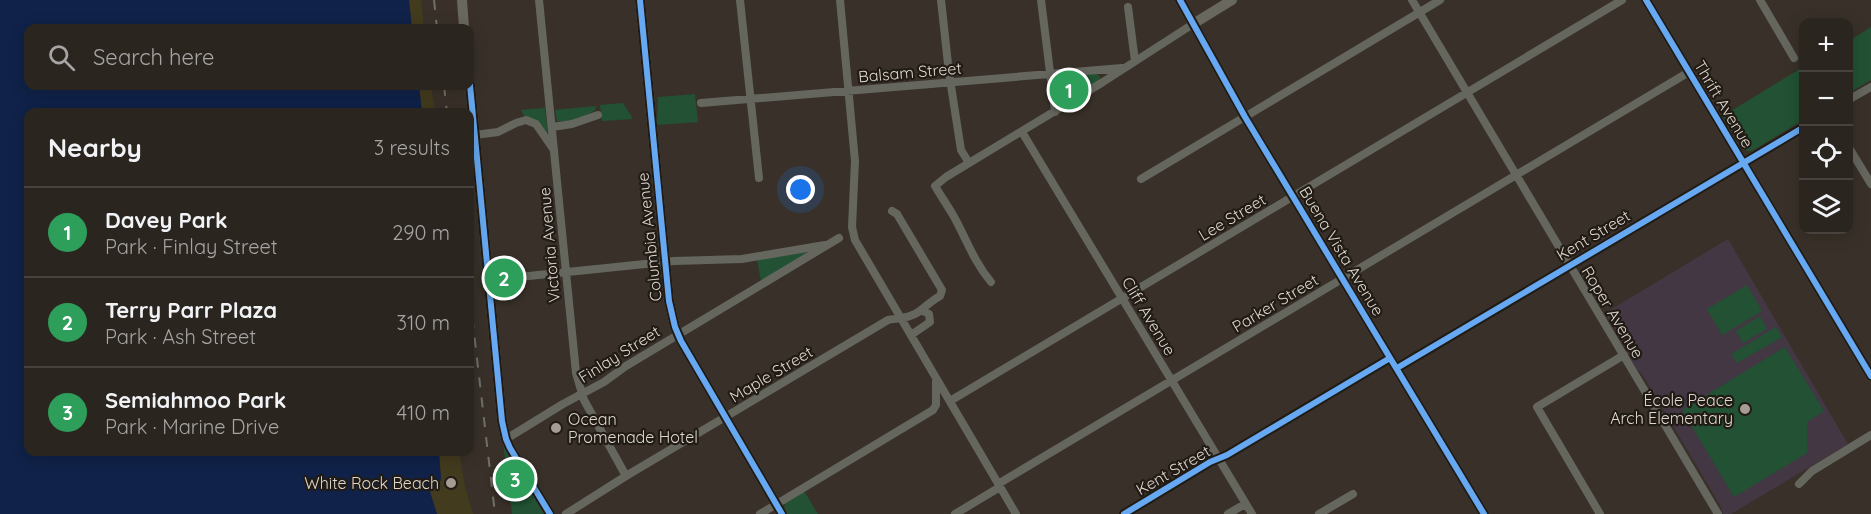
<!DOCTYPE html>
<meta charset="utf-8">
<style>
body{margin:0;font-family:Quicksand,sans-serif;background:#332d28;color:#f1f3f6}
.controls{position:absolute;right:18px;top:18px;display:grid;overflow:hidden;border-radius:12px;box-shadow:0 3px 15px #0003}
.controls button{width:54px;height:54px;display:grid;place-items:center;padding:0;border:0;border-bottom:2px solid #47423d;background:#2b251f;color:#f1f3f6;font:30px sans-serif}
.you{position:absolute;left:801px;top:190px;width:21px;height:21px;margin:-15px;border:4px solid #fff;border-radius:50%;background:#1a73e8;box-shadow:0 0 0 9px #1a73e833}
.badge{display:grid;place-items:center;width:39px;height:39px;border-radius:50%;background:#a59d94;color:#fff;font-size:20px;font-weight:700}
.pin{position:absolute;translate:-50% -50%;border:3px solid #fff;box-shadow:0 2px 6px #0006}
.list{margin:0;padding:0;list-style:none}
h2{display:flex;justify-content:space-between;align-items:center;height:78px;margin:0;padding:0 24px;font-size:26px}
h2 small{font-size:20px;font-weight:400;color:#a6a5a4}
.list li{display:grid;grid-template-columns:39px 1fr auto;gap:18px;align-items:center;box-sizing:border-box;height:90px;padding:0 24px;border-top:2px solid #47423d}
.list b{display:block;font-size:22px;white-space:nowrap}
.list p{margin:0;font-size:20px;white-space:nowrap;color:#a6a5a4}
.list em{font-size:20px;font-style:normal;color:#a6a5a4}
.icon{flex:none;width:33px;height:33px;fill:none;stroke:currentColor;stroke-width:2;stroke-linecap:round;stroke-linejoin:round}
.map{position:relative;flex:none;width:1871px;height:514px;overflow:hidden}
.search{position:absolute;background:#2b251f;box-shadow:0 3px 15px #0003;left:24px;top:24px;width:450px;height:66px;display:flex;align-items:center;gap:15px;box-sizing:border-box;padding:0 21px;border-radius:12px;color:#a6a5a4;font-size:22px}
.panel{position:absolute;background:#2b251f;box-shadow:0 3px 15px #0003;left:24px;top:108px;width:450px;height:348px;border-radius:12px}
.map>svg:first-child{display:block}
.education{fill:#423743}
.green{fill:#225233}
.sand{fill:#433b1e}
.water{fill:#102249}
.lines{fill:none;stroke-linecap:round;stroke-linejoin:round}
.street{stroke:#65675f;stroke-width:8}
.secondary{stroke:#68685f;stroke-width:10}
.rail{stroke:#707069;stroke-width:2;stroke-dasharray:10 10;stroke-linecap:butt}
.cycleway-casing{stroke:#211b15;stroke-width:10}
.cycleway{stroke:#66a8f1;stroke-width:6}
.poi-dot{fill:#a59d94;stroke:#211b15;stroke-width:2}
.labels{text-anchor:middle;stroke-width:4.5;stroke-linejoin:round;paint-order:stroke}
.street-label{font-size:16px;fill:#dfd7ce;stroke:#211b15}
.poi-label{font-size:16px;fill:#dfd7ce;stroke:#211b15;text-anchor:end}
</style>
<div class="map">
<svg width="1871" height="514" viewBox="0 0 1871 514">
<rect width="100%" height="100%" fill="#393129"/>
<path class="education" d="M1728 239 1848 444 1731 514H1723L1720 505 1642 374 1635 367 1629 356 1628 350 1605 313Z"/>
<path class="green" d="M1871 27V80L1849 93V41Z
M1803 67V120L1752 151 1744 150 1723 116Z
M1096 73 1100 77 1099 80 1065 101 1062 102 1057 100 1054 77Z
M695 94 698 122 657 125 658 97Z
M623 103 633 119 602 121 600 105Z
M596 106 595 110C585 117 569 124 557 121L555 110Z
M545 108 548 136 538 122 524 116 521 110Z
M807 251 804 256 761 282 757 259Z
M516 268 517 288 493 290 492 270Z
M1747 285 1762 311 1722 335 1707 309Z
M1760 316 1767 329 1743 343 1736 331Z
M1776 327 1782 337 1737 363 1731 354Z
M1785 347 1824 411 1807 422V453L1734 497 1682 410Z
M503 443 544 514H512Z
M804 491 818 514H786L784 510 785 503Z"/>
<path class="sand" d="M409 0H421L424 28H412Z
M419 86H431L435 112H422Z
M439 452H459L465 487 473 514H437L430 492 441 480Z"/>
<path class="water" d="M0 0H409L412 28H28V86H419L422 112H28V452H439L441 480 430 492 437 514H0Z"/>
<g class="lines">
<path class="street" d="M539 0 576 373 584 400 626 476
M740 0 759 178
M840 0 855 161 852 227 855 240 1016 514
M941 0 949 73 961 150 969 163
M1041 0 1055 112
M1412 0 1718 514
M1760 0 1794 58
M1128 7 1135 61
M1848 100 1871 87
M701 103 1122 68
M552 127 572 124 598 115
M1022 132 1252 514
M475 135 498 132 516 123 526 120 536 124 554 150
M1848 146 1871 184
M1141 179 1440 0
M519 277 674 261 742 259 825 245
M991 282C974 262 966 238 953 215 947 205 941 196 935 186L946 177 1103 82 1193 24
M911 335 930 322 929 314 921 310
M1397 368 1804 127
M950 401 1622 0
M506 439 563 404 604 382 626 366 839 238
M998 484 1689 72
M1799 484 1812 471 1871 435
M566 514 626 476 888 320C899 318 912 318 921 310 927 305 933 300 940 296L942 290 897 214 892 211
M760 514 933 410 936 405V380
M955 514 1000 487
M1124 514 1210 462 1227 455 1390 358
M1228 514 1245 504
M1319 514 1353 494
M1600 514 1537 407 1624 355"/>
<path class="secondary" d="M462 0 464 28
M640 0 669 301 675 327 681 341 782 514
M1180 0 1245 117 1484 514
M1646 0 1871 376
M1193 24 1232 0
M470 85 502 421 506 439 510 448 550 514"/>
<path class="rail" d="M434 0 437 28
M444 86 447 112
M470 298 495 514"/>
<g class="cycleway-casing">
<path id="cycleway" d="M640 0 669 301 675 327 681 341 782 514
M1180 0 1245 117 1484 514
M1646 0 1871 376
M470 85 502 421 506 439 510 448 550 514
M1397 368 1804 127
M1124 514 1210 462 1227 455 1390 358"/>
</g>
<use href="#cycleway" class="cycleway"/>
</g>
<g class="poi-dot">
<circle cx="1745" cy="409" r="6"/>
<circle cx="556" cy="428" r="6"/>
<circle cx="451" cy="483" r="6"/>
</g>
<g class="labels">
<g class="street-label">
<text transform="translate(910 72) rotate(-5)" y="6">Balsam Street</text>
<text transform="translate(1724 104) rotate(59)" y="6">Thrift Avenue</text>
<text transform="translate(1232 217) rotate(-31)" y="6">Lee Street</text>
<text transform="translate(1593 235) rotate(-31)" y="6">Kent Street</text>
<text transform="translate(649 237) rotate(-96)" y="6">Columbia Avenue</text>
<text transform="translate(549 245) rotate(-95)" y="6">Victoria Avenue</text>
<text transform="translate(1342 251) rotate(59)" y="6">Buena Vista Avenue</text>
<text transform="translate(1275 303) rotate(-31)" y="6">Parker Street</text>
<text transform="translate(1613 312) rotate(59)" y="6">Roper Avenue</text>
<text transform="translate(1149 316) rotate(59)" y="6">Cliff Avenue</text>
<text transform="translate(619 354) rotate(-32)" y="6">Finlay Street</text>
<text transform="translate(771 374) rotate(-31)" y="6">Maple Street</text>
<text transform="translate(1173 470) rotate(-30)" y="6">Kent Street</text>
</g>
<g class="poi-label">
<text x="1733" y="406">École Peace<tspan x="1733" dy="18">Arch Elementary</tspan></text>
<text x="568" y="425" text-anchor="start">Ocean<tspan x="568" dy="18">Promenade Hotel</tspan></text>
<text x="439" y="489">White Rock Beach</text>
</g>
</g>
</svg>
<div class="controls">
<button>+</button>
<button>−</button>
<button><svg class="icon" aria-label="locate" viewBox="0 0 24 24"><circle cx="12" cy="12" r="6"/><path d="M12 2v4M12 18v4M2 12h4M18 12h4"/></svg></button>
<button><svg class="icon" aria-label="layers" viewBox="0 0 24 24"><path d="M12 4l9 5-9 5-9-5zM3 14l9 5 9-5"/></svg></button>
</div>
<div class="you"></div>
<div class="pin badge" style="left:1069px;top:90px;background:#2e9e5b">1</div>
<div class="pin badge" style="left:504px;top:278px;background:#2e9e5b">2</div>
<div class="pin badge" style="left:515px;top:479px;background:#2e9e5b">3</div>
<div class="search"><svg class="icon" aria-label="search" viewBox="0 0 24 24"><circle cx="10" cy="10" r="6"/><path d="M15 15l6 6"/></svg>Search here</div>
<section class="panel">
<h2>Nearby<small>3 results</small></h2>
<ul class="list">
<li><span class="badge" style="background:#2e9e5b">1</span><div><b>Davey Park</b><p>Park · Finlay Street</p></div><em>290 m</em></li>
<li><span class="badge" style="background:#2e9e5b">2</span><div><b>Terry Parr Plaza</b><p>Park · Ash Street</p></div><em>310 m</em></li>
<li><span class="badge" style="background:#2e9e5b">3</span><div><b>Semiahmoo Park</b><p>Park · Marine Drive</p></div><em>410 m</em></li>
</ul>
</section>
</div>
